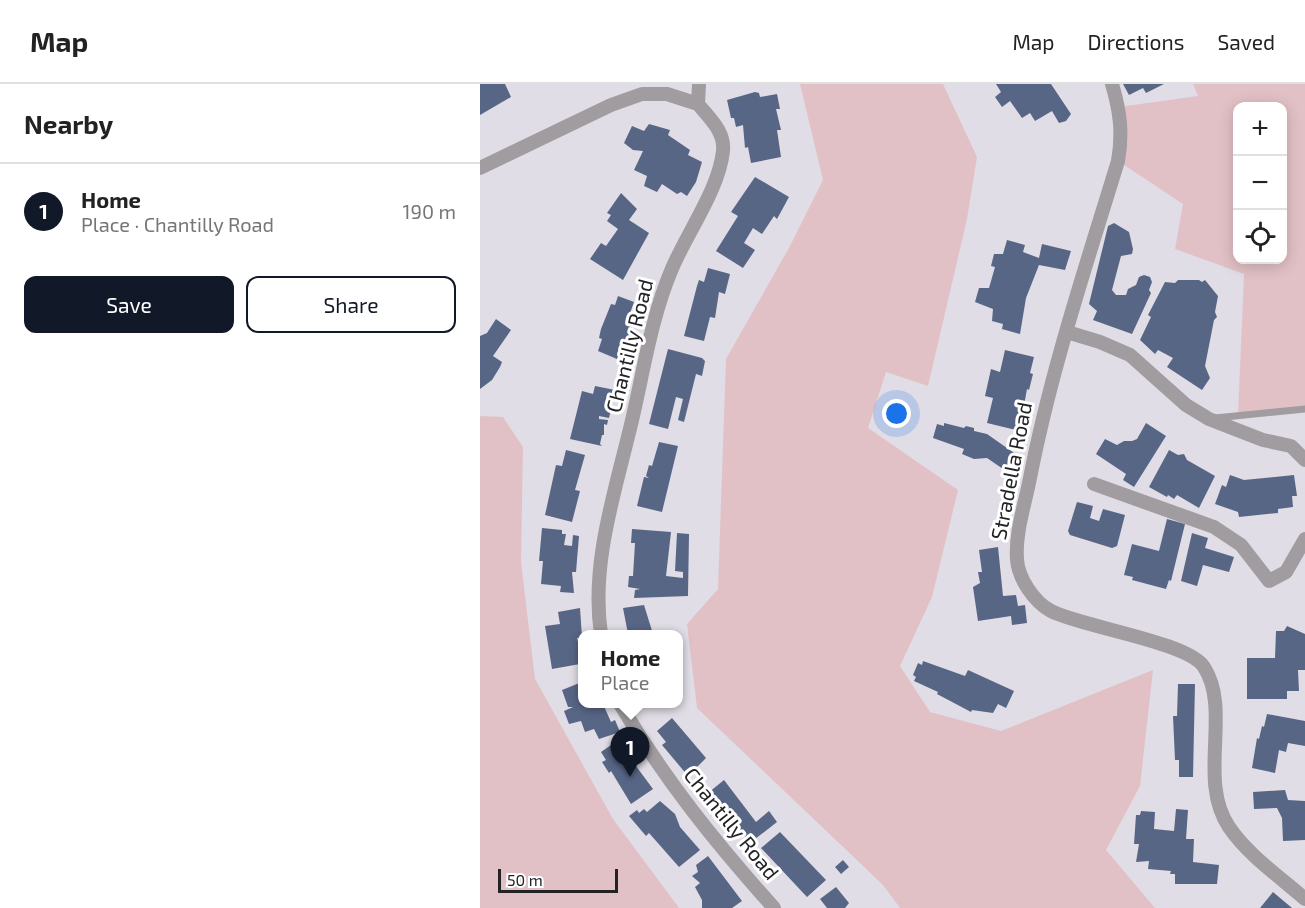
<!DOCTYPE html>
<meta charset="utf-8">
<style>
body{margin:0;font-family:"Exo 2",sans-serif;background:#f6f6f6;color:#222}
.controls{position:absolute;right:18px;top:18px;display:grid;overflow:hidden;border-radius:12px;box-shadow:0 3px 15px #0003}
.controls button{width:54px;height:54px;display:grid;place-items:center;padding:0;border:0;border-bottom:2px solid #e0e0e0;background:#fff;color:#222;font:30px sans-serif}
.scale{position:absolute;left:18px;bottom:15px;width:120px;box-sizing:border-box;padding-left:6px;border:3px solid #232225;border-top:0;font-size:16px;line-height:21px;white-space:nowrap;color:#232225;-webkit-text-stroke:4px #fff;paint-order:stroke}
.you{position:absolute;left:417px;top:330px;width:21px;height:21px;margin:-15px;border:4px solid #fff;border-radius:50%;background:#1a73e8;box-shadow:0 0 0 9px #1a73e833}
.badge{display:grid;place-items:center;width:39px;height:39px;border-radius:50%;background:#111827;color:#fff;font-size:20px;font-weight:700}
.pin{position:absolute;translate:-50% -50px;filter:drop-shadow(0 2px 3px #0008)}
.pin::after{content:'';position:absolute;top:32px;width:21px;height:18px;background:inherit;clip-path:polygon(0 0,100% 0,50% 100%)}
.popup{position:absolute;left:98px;top:546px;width:105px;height:78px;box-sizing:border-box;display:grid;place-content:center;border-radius:12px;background:#fff;filter:drop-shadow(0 2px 4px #0005);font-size:20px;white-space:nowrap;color:#767676}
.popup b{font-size:22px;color:#222}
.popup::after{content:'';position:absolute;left:50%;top:100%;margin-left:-12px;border:12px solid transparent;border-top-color:#fff}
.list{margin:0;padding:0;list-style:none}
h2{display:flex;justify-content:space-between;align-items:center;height:78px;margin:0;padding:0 24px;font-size:26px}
h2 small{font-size:20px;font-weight:400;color:#767676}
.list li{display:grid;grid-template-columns:39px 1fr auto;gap:18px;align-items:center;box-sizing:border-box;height:96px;padding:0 24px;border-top:2px solid #e0e0e0}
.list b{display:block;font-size:22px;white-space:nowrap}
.list p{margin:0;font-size:20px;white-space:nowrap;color:#767676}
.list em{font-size:20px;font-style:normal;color:#767676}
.actions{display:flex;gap:12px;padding:18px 24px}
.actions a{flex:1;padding:14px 0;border:2px solid #111827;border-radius:12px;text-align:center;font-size:21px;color:#111827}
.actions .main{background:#111827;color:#fff}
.icon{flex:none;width:33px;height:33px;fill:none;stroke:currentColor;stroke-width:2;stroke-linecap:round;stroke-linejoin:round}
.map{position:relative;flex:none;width:825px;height:824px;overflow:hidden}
header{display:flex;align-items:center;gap:36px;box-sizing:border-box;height:84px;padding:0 30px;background:#fff;border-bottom:2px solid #e0e0e0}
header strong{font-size:28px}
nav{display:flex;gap:33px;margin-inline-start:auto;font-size:21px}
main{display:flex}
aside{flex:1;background:#fff}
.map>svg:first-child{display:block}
.green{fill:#e2c1c6;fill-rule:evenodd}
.building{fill:#586686}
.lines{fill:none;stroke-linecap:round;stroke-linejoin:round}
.lane{stroke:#a09c9f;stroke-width:7}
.street{stroke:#a09c9f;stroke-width:14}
.labels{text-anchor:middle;stroke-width:6;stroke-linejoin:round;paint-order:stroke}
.street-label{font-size:21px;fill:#232225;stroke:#fff}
</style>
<header>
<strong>Map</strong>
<nav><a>Map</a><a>Directions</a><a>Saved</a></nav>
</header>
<main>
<aside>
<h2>Nearby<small></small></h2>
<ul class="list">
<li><span class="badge">1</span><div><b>Home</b><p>Place · Chantilly Road</p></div><em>190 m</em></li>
</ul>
<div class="actions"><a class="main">Save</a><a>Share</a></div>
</aside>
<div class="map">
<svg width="825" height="824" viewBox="0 0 825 824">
<rect width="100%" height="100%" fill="#e0dde6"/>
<path class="green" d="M320 0H463L497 73 487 135 448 302 406 288 388 344 478 406 452 513 420 582 450 628 521 647 673 586 660 702 626 766 675 824H420L403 801 217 624 207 540 238 505 246 275 310 162 343 96Z
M713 0H825V325L758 331 764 190 695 165 703 120 638 77 639 23 718 12ZM758 22H802V176H758Z
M0 332 23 333 43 363 41 478 55 595 133 735 199 824H0Z"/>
<path class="building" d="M0 0H25L31 13 0 31Z
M516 0H571L591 30 586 37 579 39 572 27 555 37 550 29 542 34 530 17 522 23 515 13 521 8Z
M643 0H684L666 9 663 4 649 11Z
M275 8 279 9 280 13 297 10 300 25H296L301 46H297L301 73 271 79 268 63 265 64 263 41 256 43 254 34H251L247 16Z
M169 40 190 46 188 51 210 66 208 71 222 78 216 98 207 112 201 108 197 110 182 100 177 108 164 102 167 92 154 86 163 67 153 66 144 59 152 42 164 47Z
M275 93 309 113 297 135 294 132 282 150 273 144 264 159 275 166 263 184 236 167 258 132 251 128Z
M141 109 157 125 149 136 169 149 143 196 110 175 121 159 126 162 138 145 127 137 131 131 127 129Z
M634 139 649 148 653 165 652 170 641 172 632 206 636 211H646L648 205 656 201 659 193 664 191 670 193 672 198 669 206 671 209 652 250 613 236 617 227 609 220 628 142Z
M527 156 545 161 543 168 559 174 562 160 591 167 585 186 559 181 546 214 540 250 522 245 523 240 512 237 513 225 495 218 499 204H509L515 183 511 182 514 170H523Z
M228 184 250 190 245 210 239 208 235 234 230 233 224 257 204 252 217 202 219 196 224 198Z
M698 196H719L722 198 725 196 738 212 735 228 737 233 734 236 725 282 730 294 722 306 687 283 693 274 678 266 675 270 660 256 671 233 668 231 685 198 695 199Z
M138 212 154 218 149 232 155 234 145 264 141 263 137 275 118 267 122 255 119 254 121 245 131 220 135 221Z
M16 235 31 246 13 272 22 278 20 283 12 296 0 305V252L7 249Z
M188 265 222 274 225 277 222 292 216 290 204 338 198 336 203 315 196 313 188 345 169 340Z
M525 266 554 273 550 289 553 290 549 306 547 305 541 338 538 337 536 346 507 339 513 314 505 312 511 285 520 288Z
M115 302 135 306 129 334 119 332V335L128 336 127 341 124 340V351H122L120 360 122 362 90 355 102 307 113 310Z
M464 339 484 344 486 342 494 344V347L507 350 537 371 526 387 507 374 494 375 482 370 484 365 453 354 457 340 464 342Z
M666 339 686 352 654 403 643 396 646 390 616 370 625 355 637 361 644 357H652L657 355Z
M179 358 198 362 182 428 157 422 164 393 169 394 166 392 169 381 172 382Z
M86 366 105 371 95 406 100 407 92 438 65 431 76 381 82 382Z
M689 366 698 371 704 370 707 376 735 392 719 424 697 411 694 415 688 411 687 413 669 403Z
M750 391 764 396 814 391 817 412H812L813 423 798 425V429L759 433 758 428 735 420 742 401 746 403Z
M597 418 613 422 610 434 619 437 623 425 645 431 637 462 632 464 590 451 588 447Z
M687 435 705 440 691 497 689 496 686 505 652 496 653 493 644 491 652 460 679 467Z
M62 444 82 446V450H86L84 461 92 462 93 451 99 452 96 488H92L94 509 80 508 81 502 61 500 63 477H59Z
M152 445 191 448 186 492 203 494V488L195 487 197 449 209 450 208 512 154 514 155 506 160 505 148 503 149 492H153L155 459H151Z
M712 449 728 454 725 464 754 473 749 488 723 481 717 502 701 497Z
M518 463 523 512 536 511 538 522 545 521 547 539 532 541 531 532 498 537 493 503 500 499 498 488H502L499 466Z
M164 521 173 550H148L143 524Z
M100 524 102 553 97 554 102 573 99 575 100 580 72 585 65 542 80 540 78 528Z
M807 542 825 550V586H818L819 607H807V615H767V574H795L796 547H804Z
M443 577 485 592 488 586 534 607 526 624 518 620 513 629 492 626 491 628 457 610 458 608 434 597 436 593 433 591 438 579 442 581Z
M102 598V620H123L131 638 135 636 140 648 119 655 114 645 105 648 101 637 89 640 84 627 93 623H88L82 606Z
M698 600H715L713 693H699V676H695L693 632H697Z
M787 630 825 637V662L808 659 806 668 799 666 795 689 772 684 777 654 779 655 782 642 784 643Z
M192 634 226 674 208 692 182 661 186 658 177 647Z
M131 661 136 668 146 662 153 672 150 674 173 705 151 720 131 687 129 689 122 678 126 676 121 668Z
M244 696 276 738 289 727 297 738 270 759 228 709Z
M805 706 808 716 825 717V756L803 757 802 734 797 724 774 725 773 708Z
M180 717 195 730 200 743 220 766 199 783 169 749 166 752 149 732 157 726 159 729 164 725 167 728Z
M696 725 708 726 706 755H714L713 778 739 781 737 800H695V790H690L691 787 668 785 669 777 656 778 659 760H654L656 731H660L661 727 675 728 674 745 694 747Z
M300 748 346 796 327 813 281 764Z
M228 772 262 817 252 824H222V816L215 803 220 799 212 792 218 788 216 781Z
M363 776 369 783 361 790 355 783Z
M356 803 369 819 365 824H347L340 815Z
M793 808 812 824H780Z"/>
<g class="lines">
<path class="lane" d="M735 334 825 325"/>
<path class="street" d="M632 0C640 27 643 49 638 77 606 182 571 286 550 394 545 420 535 449 537 475 538 494 554 518 571 527 602 543 709 558 724 583 752 626 717 696 749 743 768 771 800 793 825 815
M0 84 131 21 162 10H187L218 20
M587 248 620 258 650 271 706 321 729 335 783 356 811 362 825 376
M614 400 734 443 761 461 789 497 806 488 825 455
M121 550C110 478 137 402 153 332 164 284 172 232 191 187 206 150 239 106 243 67 245 47 229 34 218 20L219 0
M140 620C185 696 235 758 294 824"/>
</g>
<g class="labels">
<g class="street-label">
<text transform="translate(150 262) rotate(-76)" y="7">Chantilly Road</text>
<text transform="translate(532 387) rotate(-79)" y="7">Stradella Road</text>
<text transform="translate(251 740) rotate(51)" y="7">Chantilly Road</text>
</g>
</g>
</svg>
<div class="controls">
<button>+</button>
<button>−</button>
<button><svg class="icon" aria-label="locate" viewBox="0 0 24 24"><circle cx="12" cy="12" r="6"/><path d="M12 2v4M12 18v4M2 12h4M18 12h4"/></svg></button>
</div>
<div class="scale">50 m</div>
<div class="you"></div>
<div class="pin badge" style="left:150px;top:693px">1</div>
<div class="popup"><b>Home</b>Place</div>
</div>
</main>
